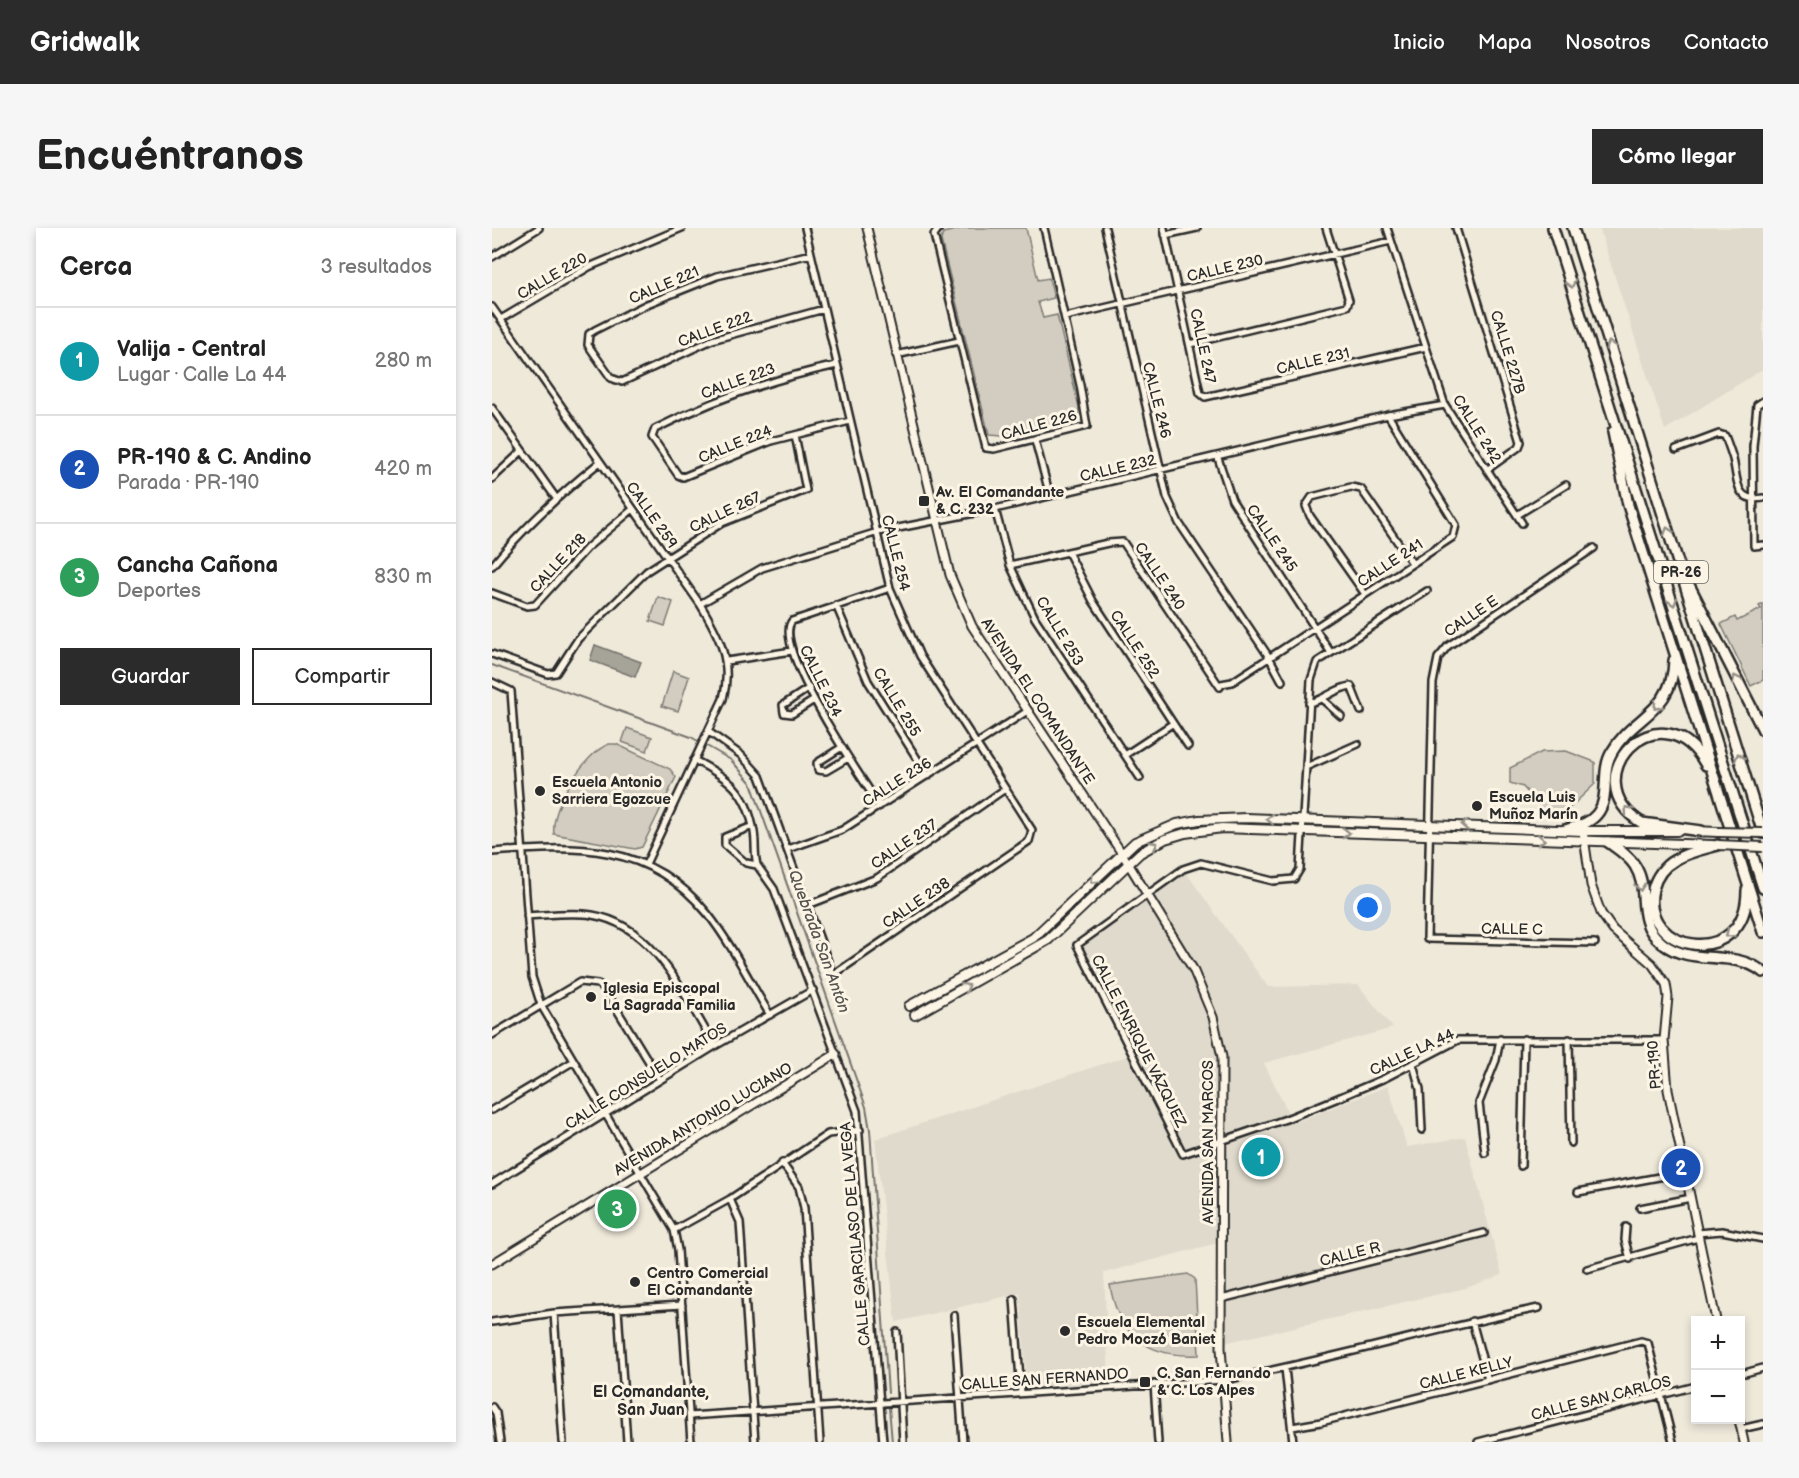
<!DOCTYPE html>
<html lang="es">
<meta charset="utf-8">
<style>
body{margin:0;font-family:"Balsamiq Sans",sans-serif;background:#f6f6f6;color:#222}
.controls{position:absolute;right:18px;bottom:18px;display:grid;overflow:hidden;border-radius:0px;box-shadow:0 3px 9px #0003}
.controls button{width:54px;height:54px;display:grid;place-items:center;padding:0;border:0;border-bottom:2px solid #e0e0e0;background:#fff;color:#222;font:30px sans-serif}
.you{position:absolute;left:876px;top:680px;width:21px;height:21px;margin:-15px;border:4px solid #fff;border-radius:50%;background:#1a73e8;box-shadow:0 0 0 9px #1a73e833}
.badge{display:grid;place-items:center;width:39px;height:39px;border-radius:50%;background:#2b2b2b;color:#fff;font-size:20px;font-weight:700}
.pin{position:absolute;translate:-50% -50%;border:3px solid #fff;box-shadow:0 2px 6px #0006}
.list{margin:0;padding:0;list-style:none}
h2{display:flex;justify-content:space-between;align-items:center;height:78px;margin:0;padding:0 24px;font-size:26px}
h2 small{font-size:20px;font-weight:400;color:#767676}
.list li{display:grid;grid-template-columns:39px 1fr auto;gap:18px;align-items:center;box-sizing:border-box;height:108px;padding:0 24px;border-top:2px solid #e0e0e0}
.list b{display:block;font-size:22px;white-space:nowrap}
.list p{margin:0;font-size:20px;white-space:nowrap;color:#767676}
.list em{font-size:20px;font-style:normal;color:#767676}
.actions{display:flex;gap:12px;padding:18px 24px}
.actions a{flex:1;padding:14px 0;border:2px solid #2b2b2b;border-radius:0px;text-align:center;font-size:21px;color:#2b2b2b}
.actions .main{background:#2b2b2b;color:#fff}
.map{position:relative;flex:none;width:1271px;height:1214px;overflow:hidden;border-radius:0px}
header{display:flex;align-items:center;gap:36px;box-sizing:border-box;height:84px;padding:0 30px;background:#2b2b2b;color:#fff}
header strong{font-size:28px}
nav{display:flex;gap:33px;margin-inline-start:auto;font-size:21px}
.intro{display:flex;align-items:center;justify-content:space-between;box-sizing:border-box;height:144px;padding:0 36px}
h1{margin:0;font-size:42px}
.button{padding:15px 27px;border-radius:0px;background:#2b2b2b;color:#fff;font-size:21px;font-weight:700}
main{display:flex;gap:36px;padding:0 36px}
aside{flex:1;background:#fff;border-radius:0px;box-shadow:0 3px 9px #0003}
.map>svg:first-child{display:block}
.built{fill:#e0dacc}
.green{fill:#d2cdc0;stroke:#7e7c76;stroke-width:1.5}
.water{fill:#a6a399;stroke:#75736d;stroke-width:1.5}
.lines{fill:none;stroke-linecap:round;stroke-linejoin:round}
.stream{stroke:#75736d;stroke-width:2}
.minor-casing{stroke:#2b2b2b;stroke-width:10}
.tertiary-casing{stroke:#2b2b2b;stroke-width:11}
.secondary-casing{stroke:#2b2b2b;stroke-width:12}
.motorway-casing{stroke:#2b2b2b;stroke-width:14}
.minor{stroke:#fcf5e5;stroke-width:5}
.tertiary{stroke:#fcf5e5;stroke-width:7}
.secondary{stroke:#fcf5e5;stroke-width:8}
.motorway{stroke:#fcf5e5;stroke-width:9}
.secondary-bridge-casing{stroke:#2b2b2b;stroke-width:12;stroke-linecap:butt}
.secondary-bridge{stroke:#fcf5e5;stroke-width:8}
.oneway{stroke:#949088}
.poi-dot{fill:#2b2b2b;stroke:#fcf5e5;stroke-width:2}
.labels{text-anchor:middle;stroke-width:6;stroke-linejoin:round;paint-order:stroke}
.shield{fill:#fcf5e5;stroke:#6a6863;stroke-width:1.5}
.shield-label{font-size:14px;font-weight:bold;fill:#2b2b2b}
.street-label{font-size:15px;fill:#2b2b2b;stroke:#fcf5e5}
.poi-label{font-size:15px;font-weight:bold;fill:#2b2b2b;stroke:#fcf5e5;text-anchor:start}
.water-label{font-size:16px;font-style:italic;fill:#565552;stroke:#fcf5e5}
.neighbourhood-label{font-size:16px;font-weight:bold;fill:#2b2b2b;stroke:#fcf5e5}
</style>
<header>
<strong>Gridwalk</strong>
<nav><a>Inicio</a><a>Mapa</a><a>Nosotros</a><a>Contacto</a></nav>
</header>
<div class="intro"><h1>Encuéntranos</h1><a class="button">Cómo llegar</a></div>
<main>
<aside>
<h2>Cerca<small>3 resultados</small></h2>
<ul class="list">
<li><span class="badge" style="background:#0f9aa8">1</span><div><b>Valija - Central</b><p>Lugar · Calle La 44</p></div><em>280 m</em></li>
<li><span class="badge" style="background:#1a4fb4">2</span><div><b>PR-190 &amp; C. Andino</b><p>Parada · PR-190</p></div><em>420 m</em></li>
<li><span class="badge" style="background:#2e9e5b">3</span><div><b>Cancha Cañona</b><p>Deportes</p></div><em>830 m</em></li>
</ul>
<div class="actions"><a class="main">Guardar</a><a>Compartir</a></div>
</aside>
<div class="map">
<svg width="1271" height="1214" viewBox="0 0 1271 1214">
<rect width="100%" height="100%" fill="#efe9da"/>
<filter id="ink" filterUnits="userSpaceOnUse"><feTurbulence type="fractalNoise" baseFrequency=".0167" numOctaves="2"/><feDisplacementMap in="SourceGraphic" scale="12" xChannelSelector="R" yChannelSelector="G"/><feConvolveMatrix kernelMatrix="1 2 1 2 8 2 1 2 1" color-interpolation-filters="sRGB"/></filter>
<g filter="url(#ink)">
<path class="built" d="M1107 0H1271V141L1173 202Z
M690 639 776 759 866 757 901 800 772 835 801 895 896 858 915 919 973 909 1010 1047 974 1060 732 1115 729 1014 612 1045 617 1153 535 1159 528 1065 404 1094 383 911 635 828 591 734 579 716Z"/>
<path class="green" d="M473 0H534L546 52 557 50 562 70 546 74 551 90 565 87 587 179 586 190 510 208 497 207 449 12 451 5Z
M166 369 181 374 173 398 158 393Z
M1271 376V452L1259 458 1229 396 1243 389 1245 393 1269 381 1267 378Z
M181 443 197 449 186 483 170 478Z
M135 500 160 509 155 523 130 514Z
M117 516H124L178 541 184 549 150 619 143 621 62 606C58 580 92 525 117 516Z
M1074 523 1103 534V556L1070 587 1055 586 1031 559 1018 555V540L1050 524Z
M135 965 144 981 115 997 106 982Z
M696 1046 703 1051 707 1127C656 1130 626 1108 618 1057Z"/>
<path class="water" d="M103 417 149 434 143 449 98 432Z"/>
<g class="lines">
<path class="stream" d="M0 437 199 509 239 532 259 555 374 879 378 902 396 1165
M397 1179 400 1214"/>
<g class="minor-casing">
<path id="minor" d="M447 0 442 7 494 220 502 221 595 198 588 157 552 0
M613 0 675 269 687 295 777 429 790 453
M672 0 708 165 713 169 934 119
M895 0 953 177 1030 295
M964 0 1029 214 1027 219 996 241
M673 7 705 0
M319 26 225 48 155 76 103 102 97 106 96 117 119 150 130 154 220 112 332 81
M0 29 47 0
M0 79 208 376C227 407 241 434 231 471L154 636
M573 89 899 13
M9 91 97 39 190 0
M698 116 855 78 857 72 834 0
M404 127 467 113
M345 137C280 151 222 171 163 201L160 209 186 247 191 249 279 213 358 193
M1271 173 1265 177 1261 218 1262 318 1271 317
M0 180 64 270
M543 212 558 268
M1184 222 1227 206 1233 208C1236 216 1239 224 1241 231 1246 251 1242 275 1271 270
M726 230 740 272 839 425
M0 251 30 223
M503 281 518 337 543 390 648 550
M1025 287 1074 257
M1102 320 956 418 946 430 941 455 935 711 1103 715
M576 324 601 373 696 518
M518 337 616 315 631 314 728 459 729 456 740 454 961 309 964 297 896 187
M0 338C33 298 68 266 108 234
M935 363 825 434 819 452 808 641 802 651 781 653 709 635 691 641 585 717 691 926 794 891 846 870 893 850 966 812H1172
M0 365 35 378 43 377 96 319 141 281
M873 366 818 288 814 278 820 269 859 259 869 261 920 335
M208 376 270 340 386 304 503 281 896 187 953 177
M344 377 376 453 436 548
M0 426 56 446 64 445 86 411 155 343 230 295 314 262 303 207
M235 433 300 423
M0 454 19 463 40 749 49 777 182 1002 186 1022 199 1214
M317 460 291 477 292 485 300 486 322 472
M831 472 849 488
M817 475C833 472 843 460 859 458L869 483
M217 504 249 527 268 548 341 747 537 613 540 602 428 428 398 360 313 0
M350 519 325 535 326 542 334 543 356 530
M633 527 680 496
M202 532C237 550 255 563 262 604 264 615 262 626 265 637
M814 539 866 516
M388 578C370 551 279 418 300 393L398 360
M261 598 233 609V617L254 635 265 637 282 661 365 883 391 1214
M296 621 350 602 534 484
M0 624C84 618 156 613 215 685 239 715 258 754 278 787
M316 677 385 650 513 561
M35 688C56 687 80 684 100 687 164 697 193 770 223 818
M0 807 88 754 106 756 113 762 168 852
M1077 811 1079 915
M921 836 928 861 930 902
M0 882 82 833
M993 925 987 875 1004 832 1008 811
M290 935 307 959 312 980 328 1214
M1029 938 1032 811
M0 956 223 818 321 762
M1086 964 1194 944
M238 971 248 994 263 1214
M1148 980 1199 970
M1134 999 1133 1012 1138 1031
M182 1002 238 971 336 906 368 902
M1205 1005 1230 1003 1271 1011
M1095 1041 1206 1010
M522 1071 529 1165
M729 1071 992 1005
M126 1081 135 1214
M62 1085 71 1214
M462 1087 471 1214
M980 1093 996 1152
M0 1094 62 1085 190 1077
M405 1104 411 1214
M793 1140 801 1214
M1253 1145 1271 1140
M662 1156 666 1214
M0 1179 4 1185 8 1214
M197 1188 732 1152C838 1132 941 1101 1047 1080
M800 1199 829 1194 1149 1113 1156 1115 1181 1214
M1249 1201 1271 1196
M986 1214 1204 1158"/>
</g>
<g class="tertiary-casing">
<path id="tertiary" d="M375 0 458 347 480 398 631 627 701 741 721 789 730 829 729 1120 736 1214
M1091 603 1099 657 1109 685 1121 702 1160 736 1174 756 1176 769 1172 812 1176 862 1224 1092
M0 1036 344 826
M1247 1192 1252 1214"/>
</g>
<g class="secondary-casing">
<path id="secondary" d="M1203 603 1226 604
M417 778 541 710 643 614 685 596 707 592 754 590 1091 603H1185
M423 787 556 712 648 625 673 611 693 605 730 600 1220 617"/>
</g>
<g class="motorway-casing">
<path id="motorway" d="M1061 0 1271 660
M1081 0 1271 605
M1121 204 1136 277 1271 704
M1196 355 1271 502
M1073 602C1085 598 1097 596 1105 586 1119 569 1108 543 1120 524 1141 487 1181 485 1182 432
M1209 603 1150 595C1078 551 1169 456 1214 537
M1116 614C1126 621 1137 628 1143 638 1159 663 1141 692 1170 715 1200 739 1241 720 1271 744
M1226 617C1212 621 1195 624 1183 632 1172 638 1164 649 1161 661 1146 725 1255 744 1255 662"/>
</g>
<use href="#minor" class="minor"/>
<use href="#tertiary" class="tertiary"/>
<use href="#secondary" class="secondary"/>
<use href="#motorway" class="motorway"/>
<g class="secondary-bridge-casing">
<path id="secondary-bridge" d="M1226 604 1271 605
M1226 617 1271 619"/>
</g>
<use href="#secondary-bridge" class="secondary-bridge"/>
</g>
<defs><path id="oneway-chevron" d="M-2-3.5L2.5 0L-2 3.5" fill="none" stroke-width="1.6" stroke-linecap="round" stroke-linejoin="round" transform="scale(1.5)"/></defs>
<g class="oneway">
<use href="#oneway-chevron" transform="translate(1079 56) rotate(73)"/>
<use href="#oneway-chevron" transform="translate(1118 117) rotate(-108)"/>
<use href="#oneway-chevron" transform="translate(1176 303) rotate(-107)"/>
<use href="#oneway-chevron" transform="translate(1181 374) rotate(73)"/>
<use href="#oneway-chevron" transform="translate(1244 451) rotate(-117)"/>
<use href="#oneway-chevron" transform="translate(1165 478) rotate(131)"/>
<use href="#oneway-chevron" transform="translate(1247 529) rotate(-107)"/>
<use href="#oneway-chevron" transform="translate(1136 582) rotate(-130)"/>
<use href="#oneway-chevron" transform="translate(778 591) rotate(-178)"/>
<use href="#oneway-chevron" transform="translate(973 597) rotate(-177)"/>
<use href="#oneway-chevron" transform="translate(854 605) rotate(2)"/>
<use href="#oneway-chevron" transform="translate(1049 612) rotate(2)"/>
<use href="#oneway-chevron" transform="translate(662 617) rotate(-28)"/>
<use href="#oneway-chevron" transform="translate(602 652) rotate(137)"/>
<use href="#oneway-chevron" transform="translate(1148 659) rotate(84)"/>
<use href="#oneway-chevron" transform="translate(1237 706) rotate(141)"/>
<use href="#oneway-chevron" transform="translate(474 759) rotate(-29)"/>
</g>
</g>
<g class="poi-dot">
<rect x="426" y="267" width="12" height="12" rx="3"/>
<circle cx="48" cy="563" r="6"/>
<circle cx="985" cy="578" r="6"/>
<circle cx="99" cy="769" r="6"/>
<circle cx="143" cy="1054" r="6"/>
<circle cx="573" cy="1103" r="6"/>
<rect x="647" y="1148" width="12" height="12" rx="3"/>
</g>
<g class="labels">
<rect class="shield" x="1162" y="333" width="54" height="22" rx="4.5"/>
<g class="shield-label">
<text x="1189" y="349">PR-26</text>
</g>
<g class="street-label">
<text transform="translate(733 40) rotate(-13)" y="5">CALLE 230</text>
<text transform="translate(60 48) rotate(-30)" y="5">CALLE 220</text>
<text transform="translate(172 57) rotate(-23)" y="5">CALLE 221</text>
<text transform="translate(223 101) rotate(-20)" y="5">CALLE 222</text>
<text transform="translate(711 118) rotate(78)" y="5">CALLE 247</text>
<text transform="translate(1016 124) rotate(73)" y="5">CALLE 227B</text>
<text transform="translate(821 133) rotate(-13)" y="5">CALLE 231</text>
<text transform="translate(246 153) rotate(-20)" y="5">CALLE 223</text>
<text transform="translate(665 172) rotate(76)" y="5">CALLE 246</text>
<text transform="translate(547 197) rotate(-15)" y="5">CALLE 226</text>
<text transform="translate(985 201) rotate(58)" y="5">CALLE 242</text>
<text transform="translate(243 216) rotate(-22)" y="5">CALLE 224</text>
<text transform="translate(626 240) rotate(-13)" y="5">CALLE 232</text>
<text transform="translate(233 284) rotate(-25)" y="5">CALLE 267</text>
<text transform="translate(160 287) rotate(55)" y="5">CALLE 259</text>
<text transform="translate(780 310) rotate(56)" y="5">CALLE 245</text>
<text transform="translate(404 325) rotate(76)" y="5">CALLE 254</text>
<text transform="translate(66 335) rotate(-47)" y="5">CALLE 218</text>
<text transform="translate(898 335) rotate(-33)" y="5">CALLE 241</text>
<text transform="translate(668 348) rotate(56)" y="5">CALLE 240</text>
<text transform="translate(979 388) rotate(-34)" y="5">CALLE E</text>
<text transform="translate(568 403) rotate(59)" y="5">CALLE 253</text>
<text transform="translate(643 416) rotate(57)" y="5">CALLE 252</text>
<text transform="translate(329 453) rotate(64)" y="5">CALLE 234</text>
<text transform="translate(546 473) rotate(57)" y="5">AVENIDA EL COMANDANTE</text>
<text transform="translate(405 474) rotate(59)" y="5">CALLE 255</text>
<text transform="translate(405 554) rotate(-32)" y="5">CALLE 236</text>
<text transform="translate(412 616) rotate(-34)" y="5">CALLE 237</text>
<text transform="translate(424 675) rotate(-34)" y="5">CALLE 238</text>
<text transform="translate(1020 701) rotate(1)" y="5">CALLE C</text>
<text transform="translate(647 813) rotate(63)" y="5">CALLE ENRIQUE VÁZQUEZ</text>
<text transform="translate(920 824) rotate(-25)" y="5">CALLE LA 44</text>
<text transform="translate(1162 837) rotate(-94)" y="5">PR-190</text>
<text transform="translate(154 848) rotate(-32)" y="5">CALLE CONSUELO MATOS</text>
<text transform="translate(211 891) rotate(-31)" y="5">AVENIDA ANTONIO LUCIANO</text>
<text transform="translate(716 914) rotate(-90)" y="5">AVENIDA SAN MARCOS</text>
<text transform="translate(363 1006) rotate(-95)" y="5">CALLE GARCILASO DE LA VEGA</text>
<text transform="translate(858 1026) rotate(-14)" y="5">CALLE R</text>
<text transform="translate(974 1145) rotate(-14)" y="5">CALLE KELLY</text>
<text transform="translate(553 1151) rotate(-4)" y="5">CALLE SAN FERNANDO</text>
<text transform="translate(1109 1170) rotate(-14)" y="5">CALLE SAN CARLOS</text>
</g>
<g class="poi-label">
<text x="444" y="269">Av. El Comandante<tspan x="444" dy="17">&amp; C. 232</tspan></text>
<text x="60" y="559">Escuela Antonio<tspan x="60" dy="17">Sarriera Egozcue</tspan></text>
<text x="997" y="574">Escuela Luis<tspan x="997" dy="17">Muñoz Marín</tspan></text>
<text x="111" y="765">Iglesia Episcopal<tspan x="111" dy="17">La Sagrada Familia</tspan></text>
<text x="155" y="1050">Centro Comercial<tspan x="155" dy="17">El Comandante</tspan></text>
<text x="585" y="1099">Escuela Elemental<tspan x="585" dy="17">Pedro Moczó Baniet</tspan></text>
<text x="665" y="1150">C. San Fernando<tspan x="665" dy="17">&amp; C. Los Alpes</tspan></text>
</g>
<g class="water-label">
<text transform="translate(328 713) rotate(70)" y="6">Quebrada San Antón</text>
</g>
<g class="neighbourhood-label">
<text x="159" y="1169">El Comandante,<tspan x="159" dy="18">San Juan</tspan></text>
</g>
</g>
</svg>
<div class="controls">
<button>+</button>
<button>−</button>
</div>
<div class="you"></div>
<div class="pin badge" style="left:769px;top:929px;background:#0f9aa8">1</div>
<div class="pin badge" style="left:1189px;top:940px;background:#1a4fb4">2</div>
<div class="pin badge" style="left:125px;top:981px;background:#2e9e5b">3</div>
</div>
</main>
